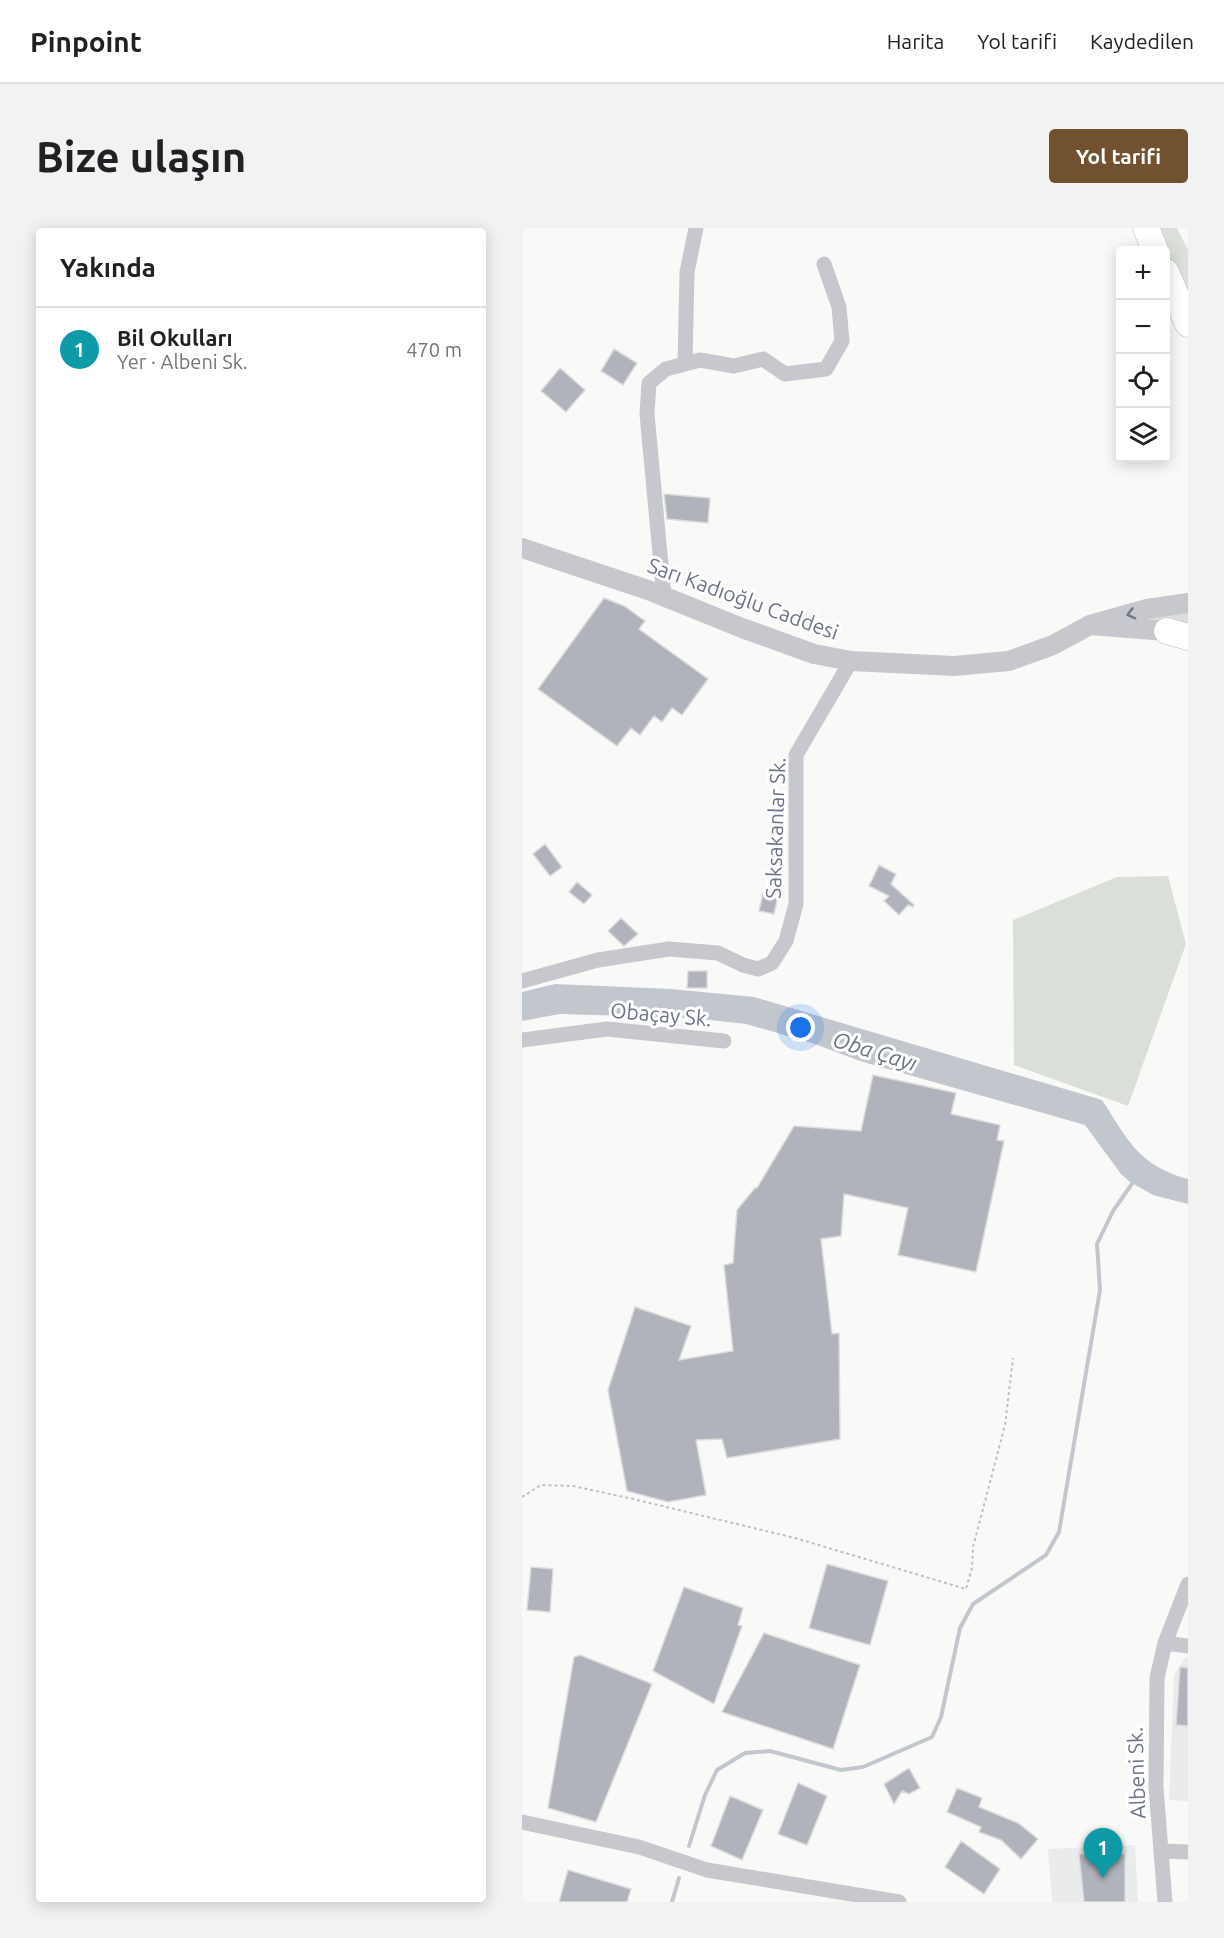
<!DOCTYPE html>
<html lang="tr">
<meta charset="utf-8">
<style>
body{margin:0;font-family:Ubuntu,sans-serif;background:#f2f2f2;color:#202124}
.controls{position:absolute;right:18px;top:18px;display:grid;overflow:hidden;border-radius:6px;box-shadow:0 3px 15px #0003}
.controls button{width:54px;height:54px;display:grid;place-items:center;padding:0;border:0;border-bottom:2px solid #e0e0e0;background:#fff;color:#202124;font:30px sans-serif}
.you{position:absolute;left:279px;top:800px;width:21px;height:21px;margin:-15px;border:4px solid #fff;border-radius:50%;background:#1a73e8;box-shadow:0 0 0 9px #1a73e833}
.badge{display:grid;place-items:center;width:39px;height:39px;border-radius:50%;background:#715130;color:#fff;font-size:20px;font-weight:700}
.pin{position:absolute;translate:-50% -50px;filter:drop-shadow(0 2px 3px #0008)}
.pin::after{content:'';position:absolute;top:32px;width:21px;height:18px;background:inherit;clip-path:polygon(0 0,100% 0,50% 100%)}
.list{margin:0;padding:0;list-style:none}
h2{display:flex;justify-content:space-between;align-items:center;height:78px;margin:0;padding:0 24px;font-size:26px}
h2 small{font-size:20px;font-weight:400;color:#757577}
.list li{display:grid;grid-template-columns:39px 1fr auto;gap:18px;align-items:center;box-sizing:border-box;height:84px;padding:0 24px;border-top:2px solid #e0e0e0}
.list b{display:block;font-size:22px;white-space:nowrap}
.list p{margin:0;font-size:20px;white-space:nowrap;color:#757577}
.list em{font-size:20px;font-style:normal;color:#757577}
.icon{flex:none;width:33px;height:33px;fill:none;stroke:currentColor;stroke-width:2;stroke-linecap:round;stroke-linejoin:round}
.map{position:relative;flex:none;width:666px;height:1674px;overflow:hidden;border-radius:6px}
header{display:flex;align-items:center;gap:36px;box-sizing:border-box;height:84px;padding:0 30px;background:#fff;border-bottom:2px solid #e0e0e0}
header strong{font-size:28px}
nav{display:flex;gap:33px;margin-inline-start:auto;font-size:21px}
.intro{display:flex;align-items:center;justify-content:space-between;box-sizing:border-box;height:144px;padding:0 36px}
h1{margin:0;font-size:42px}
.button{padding:15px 27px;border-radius:6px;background:#715130;color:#fff;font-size:21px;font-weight:700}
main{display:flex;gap:36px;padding:0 36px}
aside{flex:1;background:#fff;border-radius:6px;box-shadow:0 3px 15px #0003}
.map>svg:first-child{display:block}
.built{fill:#eaebeb}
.green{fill:#dae0d9}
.water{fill:#c2c7ce}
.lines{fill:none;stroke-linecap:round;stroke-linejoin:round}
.stream{stroke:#c2c7ce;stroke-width:4}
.building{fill:#b0b3bb;stroke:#dbdcda;stroke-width:1.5}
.trunk-casing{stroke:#b9bbbf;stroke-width:27}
.path{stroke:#bebfc3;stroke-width:2;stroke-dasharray:3 3;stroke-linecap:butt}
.minor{stroke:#c6c8cd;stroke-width:15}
.tertiary{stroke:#c6c8cd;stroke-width:20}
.trunk{stroke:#fff;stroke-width:26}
.oneway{stroke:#70778a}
.labels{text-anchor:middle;stroke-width:6;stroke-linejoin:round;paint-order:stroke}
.street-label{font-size:21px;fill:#6c7386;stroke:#fff}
.water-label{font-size:22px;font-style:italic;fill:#677380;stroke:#fff}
</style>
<header>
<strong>Pinpoint</strong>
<nav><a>Harita</a><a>Yol tarifi</a><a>Kaydedilen</a></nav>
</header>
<div class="intro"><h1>Bize ulaşın</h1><a class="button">Yol tarifi</a></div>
<main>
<aside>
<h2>Yakında<small></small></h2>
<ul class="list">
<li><span class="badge" style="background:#0f9aa8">1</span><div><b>Bil Okulları</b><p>Yer · Albeni Sk.</p></div><em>470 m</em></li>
</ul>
</aside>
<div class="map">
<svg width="666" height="1674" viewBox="0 0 666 1674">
<rect width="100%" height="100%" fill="#f9faf8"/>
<path class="built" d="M664 1429 666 1430V1573L647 1572 652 1447Z
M613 1617 616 1674H530L526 1621Z"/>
<path class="green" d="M635 0H655L666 22V77Z
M666 384V396L606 392Z
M646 648 664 716 606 878 492 837 491 692 595 649Z"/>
<path class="water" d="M33 756 149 761 232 769 580 872C606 912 617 938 666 951V976L631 967 608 954 599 946 563 897 338 833 290 815 224 796 170 790 38 786 0 793V764Z"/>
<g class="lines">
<path class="stream" d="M167 1618 183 1567 195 1542 223 1525 248 1523 319 1542 341 1539 410 1509 419 1489 438 1400 451 1376 524 1327 537 1304 578 1062 575 1016 591 983 612 953
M150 1674 157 1650"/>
</g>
<path class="building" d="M92 121 115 135 101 157 79 143Z
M38 140 63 162 44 184 19 163Z
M142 266 188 270 186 295 145 291Z
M82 370 102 378 123 393 117 401 186 451 160 487 150 480 140 494 132 488 118 507 109 500 95 518 16 461Z
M23 616 40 639 28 648 11 626Z
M357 637 374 646 369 656 392 677 391 679 386 677 377 687 362 673 367 668 347 658Z
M55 654 70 667 62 676 47 664Z
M241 665 256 669 252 686 237 683Z
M99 690 116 706 102 718 86 703Z
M166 743H185V760H165Z
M351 847 434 865 429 886 478 897 475 912 482 913 454 1044 376 1027 386 980 322 966 319 1008 299 1011 310 1106 317 1105 318 1211 205 1230 200 1211 174 1212 184 1267 146 1274 105 1263 86 1162 113 1079 169 1098 157 1132 211 1123 202 1037 211 1035 215 982 233 960H235L272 898 339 903Z
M305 1336 366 1353 348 1417 287 1400Z
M9 1339 31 1341 28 1384 5 1382Z
M162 1359 221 1380 216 1397 220 1398 192 1476 131 1443Z
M242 1405 338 1437 311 1521 200 1484Z
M58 1427 130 1456 74 1594 26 1580 52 1429Z
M658 1439 666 1440V1498L654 1497Z
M387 1540 398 1560 387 1566 380 1563 372 1576 362 1556Z
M276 1555 305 1568 285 1617 256 1606Z
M435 1560 460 1570 457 1579 496 1595 516 1611 499 1631 479 1612 457 1604 459 1599 425 1584Z
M208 1568 241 1582 220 1632 189 1618Z
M439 1613 478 1641 462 1666 423 1639Z
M557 1626H603V1674H562Z
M46 1642 109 1661 105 1674H37Z"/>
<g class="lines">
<g class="trunk-casing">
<path id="trunk" d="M624 0 633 22
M644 44 666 96
M645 403 666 409"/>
</g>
<path class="path" d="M0 1269 19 1257 51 1258 111 1271 273 1310 444 1361 450 1340 451 1319 483 1197 491 1130"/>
<path class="minor" d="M163 136 165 44 174 0
M142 369 125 186 127 155 144 141 178 132 212 138 241 131 263 146 304 141 320 113 317 79 302 36
M0 753 76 732 147 721 196 725 221 737 236 741 250 735 264 713 274 676V527L329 433
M0 812 85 801 202 813
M643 1415 666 1418
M0 1594 117 1619 185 1642 377 1674
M640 1623 666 1624
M643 1674 634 1559 635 1450 643 1415 666 1356"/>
<path class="tertiary" d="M0 320 126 362 220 400 292 426 329 433 432 438 487 433 531 417 568 397
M657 404 568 397 625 381 666 375"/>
<use href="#trunk" class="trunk"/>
</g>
<defs><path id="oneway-chevron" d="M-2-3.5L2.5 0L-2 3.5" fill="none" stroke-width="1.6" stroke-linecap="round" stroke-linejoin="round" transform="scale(1.5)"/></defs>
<use class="oneway" href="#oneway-chevron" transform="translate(609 386) rotate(165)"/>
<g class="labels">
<g class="street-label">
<text transform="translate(221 371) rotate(20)" y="7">Sarı Kadıoğlu Caddesi</text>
<text transform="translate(254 600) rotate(-88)" y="7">Saksakanlar Sk.</text>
<text transform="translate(139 787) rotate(5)" y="7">Obaçay Sk.</text>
<text transform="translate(615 1545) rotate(-92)" y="7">Albeni Sk.</text>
</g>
<g class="water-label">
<text transform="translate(353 823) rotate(17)" y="8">Oba Çayı</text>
</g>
</g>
</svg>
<div class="controls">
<button>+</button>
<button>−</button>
<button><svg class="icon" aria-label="locate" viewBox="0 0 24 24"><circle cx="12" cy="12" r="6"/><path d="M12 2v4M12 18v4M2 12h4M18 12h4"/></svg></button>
<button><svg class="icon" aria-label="layers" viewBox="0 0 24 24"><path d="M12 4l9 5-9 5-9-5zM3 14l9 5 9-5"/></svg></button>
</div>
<div class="you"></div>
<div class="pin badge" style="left:581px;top:1650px;background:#0f9aa8">1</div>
</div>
</main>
